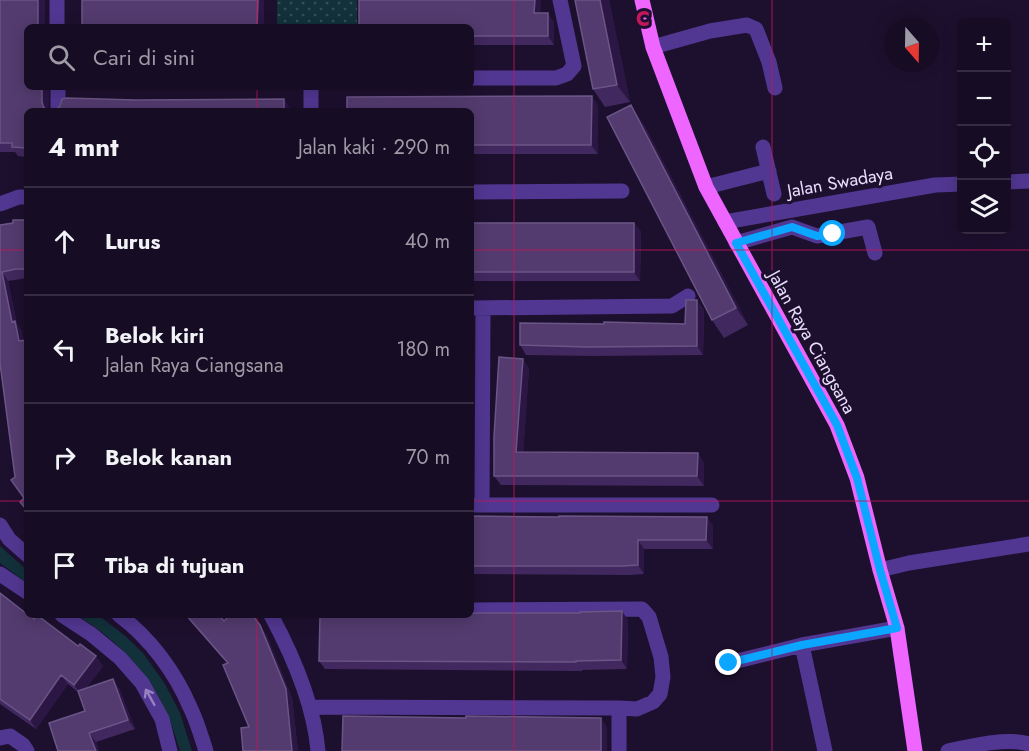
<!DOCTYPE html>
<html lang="id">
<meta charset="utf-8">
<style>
body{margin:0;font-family:Jost,sans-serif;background:#231a30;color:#f1f3f6}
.controls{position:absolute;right:18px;top:18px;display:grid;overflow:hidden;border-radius:9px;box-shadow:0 3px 15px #0003}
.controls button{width:54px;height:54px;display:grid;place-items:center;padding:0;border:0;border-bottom:2px solid #352c41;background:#160c23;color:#f1f3f6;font:30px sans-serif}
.compass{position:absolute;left:885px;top:18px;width:54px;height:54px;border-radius:50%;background:#160c23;box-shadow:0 3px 15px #0003;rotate:160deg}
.stop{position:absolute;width:18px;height:18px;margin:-14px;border:4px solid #0aa6ff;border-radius:50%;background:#fff}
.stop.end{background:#0aa6ff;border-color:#fff;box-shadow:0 2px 6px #0008}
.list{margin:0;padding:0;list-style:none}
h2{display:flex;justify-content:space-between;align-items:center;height:78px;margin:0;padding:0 24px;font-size:26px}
h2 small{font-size:20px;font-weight:400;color:#9e9ba6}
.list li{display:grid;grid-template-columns:39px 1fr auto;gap:18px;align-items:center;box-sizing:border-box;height:108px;padding:0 24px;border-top:2px solid #352c41}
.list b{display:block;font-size:22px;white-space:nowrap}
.list p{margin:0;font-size:20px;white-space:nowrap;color:#9e9ba6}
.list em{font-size:20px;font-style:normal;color:#9e9ba6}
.icon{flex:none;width:33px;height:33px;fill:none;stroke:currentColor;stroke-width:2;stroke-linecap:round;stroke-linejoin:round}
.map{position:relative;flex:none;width:1029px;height:751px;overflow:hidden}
.search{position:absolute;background:#160c23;box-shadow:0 3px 15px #0003;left:24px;top:24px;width:450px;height:66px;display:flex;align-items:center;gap:15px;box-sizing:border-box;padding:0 21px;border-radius:9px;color:#9e9ba6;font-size:22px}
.panel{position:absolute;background:#160c23;box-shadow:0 3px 15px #0003;left:24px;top:108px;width:450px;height:510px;border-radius:9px}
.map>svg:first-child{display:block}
.grass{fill:#12313a}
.park{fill:url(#park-dots)}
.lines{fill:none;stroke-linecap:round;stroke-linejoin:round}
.minor{stroke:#523792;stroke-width:15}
.major{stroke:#ee65ff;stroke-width:15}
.wall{fill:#41285e}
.shaded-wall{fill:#2b1644}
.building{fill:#533b6f;stroke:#6b5586;stroke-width:1.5}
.oneway{stroke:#9682c3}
.route{stroke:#0aa6ff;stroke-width:8}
.grid{fill:none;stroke:#c2185b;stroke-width:1.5;stroke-opacity:0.55}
.labels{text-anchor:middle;stroke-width:6;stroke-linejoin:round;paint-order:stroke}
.street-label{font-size:18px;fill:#eadeff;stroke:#1d102f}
.grid-label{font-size:20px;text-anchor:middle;font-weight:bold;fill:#c2185b;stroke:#1d102f;stroke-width:6;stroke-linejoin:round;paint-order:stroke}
</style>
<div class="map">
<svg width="1029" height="751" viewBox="0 0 1029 751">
<defs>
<pattern id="park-dots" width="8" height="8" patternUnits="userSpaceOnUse" patternTransform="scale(1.5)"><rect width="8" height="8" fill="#12313a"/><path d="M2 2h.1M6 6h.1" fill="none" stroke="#354e58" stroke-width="1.8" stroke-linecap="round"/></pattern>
</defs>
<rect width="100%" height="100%" fill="#1d102f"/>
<path class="grass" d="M0 546 27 570V583L0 563Z
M77 615H98L124 635 143 653 165 684 180 713 192 751H180C176 739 173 727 168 716 148 671 118 641 77 615Z"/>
<path class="park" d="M277 0H357V27H277Z"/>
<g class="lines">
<path class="minor" d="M57 0V27
M653 47 710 31 747 25 756 29 769 62 775 88
M471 78H556L567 74 574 66 560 0
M58 87V111
M311 111V87
M763 147 774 194
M1006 182 1029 181
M706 187 769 171
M471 192 622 191
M0 204 19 197H27
M725 222 935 185 962 184
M736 243 792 227 817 236 868 227 875 253
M471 308 672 306 688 296
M471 505H712
M482 505 483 308
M0 525 9 539 27 555
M880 570 909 563 1029 544
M0 574 27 592
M62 615 91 634 120 658 142 683 162 719 170 751
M119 615C150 638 175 672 190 707 197 721 201 736 206 751
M271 615C293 656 314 704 318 751
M802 645 897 628
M729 663 802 645 825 751
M311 707 619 708 637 709 653 702 660 694 663 677 661 657 649 617 642 609 471 610
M0 738 10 736 23 745 27 751
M619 751V708
M948 751C970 746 1008 737 1029 744"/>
<path class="major" d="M642 0 653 47 706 187 837 425 857 478 880 570 897 628 915 751"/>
</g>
<path class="wall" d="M0 0H45V27L27 87H49L48 111H27V157L18 156 15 152H0Z
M575 0H609L630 102 605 107 593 89Z
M541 13 554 22V45H471V27Z
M598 105V154H471V111Z
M643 123 748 325 724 338 712 320Z
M27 220V278L8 281 17 324 21 330 23 340H27V512L20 502 24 498 15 477 0 363V225Z
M471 223H634L641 232 640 281H471Z
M704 309 703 355 593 356 526 355 520 345 685 324Z
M529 368 523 452 704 462V486L501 485 494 476Z
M471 516 713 525V549H644V574L629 575 471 574Z
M0 593 27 614 103 666 86 688H119L135 729 96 742 99 751H58L85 711 79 693 68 684 36 729 0 704Z
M185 615H219L224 621 266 634 292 698 298 751H243L249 727 227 663Z
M628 620 627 669 582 670V671L325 669 319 661Z"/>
<path class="shaded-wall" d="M38 0H45V27H38Z
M258 0H264V27H257Z
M535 0H541L540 21 534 13Z
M600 0H609L630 102 617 85Z
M548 13 554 22V45L548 36Z
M42 87H49L48 111H46L43 106 42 102Z
M592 96 598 105V154L591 145Z
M284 99 290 108V111H284Z
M631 105 643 123 748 325 736 308Z
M634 223 641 232 640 281 634 272Z
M2 272 8 281 17 324 21 330 25 350 19 341 12 322Z
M697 300 704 309 703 355 697 346Z
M523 359 529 368 523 461 516 452Z
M698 453 704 462V486L697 476Z
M707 517 713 525V549L706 540Z
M638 540 644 549V574L638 565Z
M622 611 628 620 627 669 621 660Z
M260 625 266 634 292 698 298 751H292Z
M96 656 103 666 81 694 74 685Z
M61 675 68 684 36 729 30 720Z
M113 679 119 688 135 729 128 720Z
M601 718 607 727V751H601Z
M89 733 96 742 99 751H96Z"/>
<path class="building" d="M0 0H38V27H27V87H42V102L43 106 46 110 49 111H27V148L12 147V143H0Z
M82 0H258L257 27H82Z
M359 0H535L534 13H548V36H471V27H359Z
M575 0H600L617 85 593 89Z
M592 96 591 145H471V111H347V97Z
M67 98 136 100 284 99V111H55L60 106 62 99Z
M631 105 736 308 712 320 607 117Z
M13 220H27V269H16L2 272 12 322 15 321 19 341 27 340V510L20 502 24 498 11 480 15 477 0 363V225L13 223Z
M471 223H634V272H471Z
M686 300H697V346L587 347 520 345V323L604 324V322L685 324Z
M499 357 523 359 516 452 698 453 697 476H494V437Z
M471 516 559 517V516L707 517 706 540H638V565L623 566H471Z
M0 593 27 614V615H29L34 619 37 615 78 646 80 644 96 656 74 685 61 675 30 720 0 699Z
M622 611 621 660 576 661V662L319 661 320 615H471V613H580V612Z
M186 615H219L224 621 230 615H252L260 625 286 689 292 751H243L241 728 249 727 223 665 228 663Z
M113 679 128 720 89 733 96 751H58L49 723 85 711 78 691Z
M343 716 466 718V716L535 717 601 718V751H342Z"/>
<defs><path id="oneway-shaft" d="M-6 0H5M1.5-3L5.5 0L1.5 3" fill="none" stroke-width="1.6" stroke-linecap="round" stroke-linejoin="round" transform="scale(1.5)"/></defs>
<use class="oneway" href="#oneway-shaft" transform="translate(150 697) rotate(-119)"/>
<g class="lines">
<path class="route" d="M729 663 802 645 897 628 880 570 857 478 837 425 736 243 792 227 817 236 833 234"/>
</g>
<path class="grid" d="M257 0V27M514 0V751M772 0V751M257 87V111M0 250H27M471 250H1029M0 501H27M471 501H1029M257 615V751"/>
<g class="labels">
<g class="street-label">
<text transform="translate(840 182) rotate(-10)" y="6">Jalan Swadaya</text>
<text transform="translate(812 342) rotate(61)" y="6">Jalan Raya Ciangsana</text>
</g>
</g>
<g class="grid-label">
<text x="643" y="26">C</text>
</g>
</svg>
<div class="controls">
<button>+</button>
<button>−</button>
<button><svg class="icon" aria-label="locate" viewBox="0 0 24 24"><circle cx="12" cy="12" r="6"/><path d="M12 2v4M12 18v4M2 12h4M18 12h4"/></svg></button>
<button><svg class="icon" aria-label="layers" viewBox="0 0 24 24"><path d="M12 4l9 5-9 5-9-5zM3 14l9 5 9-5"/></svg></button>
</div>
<svg class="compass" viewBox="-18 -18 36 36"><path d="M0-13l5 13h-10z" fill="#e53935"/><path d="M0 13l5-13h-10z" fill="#9e9ba6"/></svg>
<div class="stop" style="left:833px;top:234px"></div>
<div class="stop end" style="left:729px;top:663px"></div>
<div class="search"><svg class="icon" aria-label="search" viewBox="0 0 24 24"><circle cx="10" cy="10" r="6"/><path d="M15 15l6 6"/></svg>Cari di sini</div>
<section class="panel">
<h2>4 mnt<small>Jalan kaki · 290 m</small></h2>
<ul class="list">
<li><svg class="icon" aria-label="ahead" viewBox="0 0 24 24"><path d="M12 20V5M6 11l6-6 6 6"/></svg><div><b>Lurus</b></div><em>40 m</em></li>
<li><svg class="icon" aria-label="left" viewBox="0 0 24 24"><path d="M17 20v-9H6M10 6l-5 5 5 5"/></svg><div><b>Belok kiri</b><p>Jalan Raya Ciangsana</p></div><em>180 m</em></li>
<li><svg class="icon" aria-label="right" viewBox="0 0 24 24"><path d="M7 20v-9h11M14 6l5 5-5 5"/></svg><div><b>Belok kanan</b></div><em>70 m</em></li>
<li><svg class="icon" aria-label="arrive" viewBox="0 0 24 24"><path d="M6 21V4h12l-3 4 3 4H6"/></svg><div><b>Tiba di tujuan</b></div></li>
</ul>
</section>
</div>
